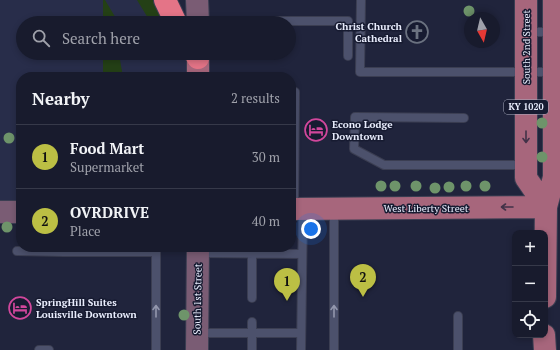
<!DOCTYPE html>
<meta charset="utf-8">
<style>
body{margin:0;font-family:"PT Serif",serif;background:#212435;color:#f1f3f6}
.controls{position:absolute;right:12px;bottom:12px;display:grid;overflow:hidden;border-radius:8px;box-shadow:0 2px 6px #0003}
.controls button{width:36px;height:36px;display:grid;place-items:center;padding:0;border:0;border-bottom:1px solid #363949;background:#181b2d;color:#f1f3f6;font:20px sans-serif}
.compass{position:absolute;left:464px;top:12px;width:36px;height:36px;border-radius:50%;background:#181b2d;box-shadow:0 2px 6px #0003;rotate:172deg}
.you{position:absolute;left:311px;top:229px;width:14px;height:14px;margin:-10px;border:3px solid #fff;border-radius:50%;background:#1a73e8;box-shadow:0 0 0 6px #1a73e833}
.badge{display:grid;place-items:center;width:26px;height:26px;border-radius:50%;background:#bcbf44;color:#111;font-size:13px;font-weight:700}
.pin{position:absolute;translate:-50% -33px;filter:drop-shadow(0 1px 2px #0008)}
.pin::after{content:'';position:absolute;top:21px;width:14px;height:12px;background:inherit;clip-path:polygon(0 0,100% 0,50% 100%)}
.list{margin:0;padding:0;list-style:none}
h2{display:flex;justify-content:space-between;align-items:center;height:52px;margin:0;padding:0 16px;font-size:17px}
h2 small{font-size:13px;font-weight:400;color:#9fa1aa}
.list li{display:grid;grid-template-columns:26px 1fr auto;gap:12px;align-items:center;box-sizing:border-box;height:64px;padding:0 16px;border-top:1px solid #363949}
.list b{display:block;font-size:15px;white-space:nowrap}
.list p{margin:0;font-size:13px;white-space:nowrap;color:#9fa1aa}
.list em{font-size:13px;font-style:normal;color:#9fa1aa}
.icon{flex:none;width:22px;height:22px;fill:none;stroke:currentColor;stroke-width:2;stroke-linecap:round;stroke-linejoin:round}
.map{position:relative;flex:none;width:560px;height:350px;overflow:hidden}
.search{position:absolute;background:#181b2d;box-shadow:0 2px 6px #0003;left:16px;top:16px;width:280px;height:44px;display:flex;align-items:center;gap:10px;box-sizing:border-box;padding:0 14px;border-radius:22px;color:#9fa1aa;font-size:15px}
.panel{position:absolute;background:#181b2d;box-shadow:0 2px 6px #0003;left:16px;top:72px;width:280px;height:180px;border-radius:16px}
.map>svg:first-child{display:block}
.built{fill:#282d4a}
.green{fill:#244016}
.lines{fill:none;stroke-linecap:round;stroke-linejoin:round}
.lane-casing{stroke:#3b3e52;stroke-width:10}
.secondary-casing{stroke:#3b3e52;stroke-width:24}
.primary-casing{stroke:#3b3e52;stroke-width:24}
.highway-casing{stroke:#3b3e52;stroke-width:24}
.lane{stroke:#4c516c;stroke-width:8}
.secondary{stroke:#7a5c74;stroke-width:22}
.primary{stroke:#a7667c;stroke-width:22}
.highway{stroke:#e47487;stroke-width:22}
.tree{fill:#6e946a}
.oneway{stroke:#423248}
.oneway2{stroke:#9397ad}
.labels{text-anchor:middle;stroke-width:3;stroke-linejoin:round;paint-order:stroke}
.shield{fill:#171b31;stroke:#aaaec0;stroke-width:1}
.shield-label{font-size:9px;font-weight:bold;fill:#e9edfd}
.poi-label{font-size:10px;font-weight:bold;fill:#e9edfd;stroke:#171b31;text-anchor:start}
.street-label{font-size:10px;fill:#e9edfd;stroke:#171b31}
</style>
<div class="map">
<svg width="560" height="350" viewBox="0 0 560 350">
<rect width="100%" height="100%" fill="#20243c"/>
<path class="built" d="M0 0H155L166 23H23V53H191L198 77H21V212H0Z"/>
<path class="green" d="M103 0H105L117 20 111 23H103Z
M137 0H155L166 23H151Z
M103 53H117L120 60 123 77H103Z"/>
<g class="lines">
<g class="lane-casing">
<path id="lane" d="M361 0 360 72H554
M199 21H348V56
M527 32H553
M291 92H295L294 208
M526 107H553
M464 118 355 117 354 149 384 165H525
M334 209V350
M64 247V252H156V350
M17 251 64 252
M199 253 302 254
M252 298V247
M458 316V350
M198 333H301
M39 350H49
M252 350V322
M301 350 303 209"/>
</g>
<g class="secondary-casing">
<path id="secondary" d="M197 0 198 23
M0 212H21
M197 350 198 247"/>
</g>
<g class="primary-casing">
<path id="primary" d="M526 0V178L546 207
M198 58V77
M291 209 546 207
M545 297 546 207 554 177V0
M544 335 545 350"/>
</g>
<g class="highway-casing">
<path id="highway" d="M165 0 176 23
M195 53 198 58"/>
</g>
<use href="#lane" class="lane"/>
<use href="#secondary" class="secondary"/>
<use href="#primary" class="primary"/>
<use href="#highway" class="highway"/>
</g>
<g class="tree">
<circle cx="469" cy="11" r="5.5"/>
<circle cx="542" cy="123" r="5.5"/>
<circle cx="9" cy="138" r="5.5"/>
<circle cx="542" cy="157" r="5.5"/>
<circle cx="381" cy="186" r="5.5"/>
<circle cx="395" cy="186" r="5.5"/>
<circle cx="416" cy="186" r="5.5"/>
<circle cx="466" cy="186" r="5.5"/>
<circle cx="485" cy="186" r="5.5"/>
<circle cx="449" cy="187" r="5.5"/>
<circle cx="435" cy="188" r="5.5"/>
<circle cx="7" cy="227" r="5.5"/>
<circle cx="184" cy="315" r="5.5"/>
</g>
<defs><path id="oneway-shaft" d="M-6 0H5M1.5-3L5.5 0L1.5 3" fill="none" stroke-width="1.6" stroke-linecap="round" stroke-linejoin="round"/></defs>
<g class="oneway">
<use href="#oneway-shaft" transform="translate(526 137) rotate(90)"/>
<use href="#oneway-shaft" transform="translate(507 207) rotate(180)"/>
</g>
<g class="oneway2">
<use href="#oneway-shaft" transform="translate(156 311) rotate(-90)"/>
<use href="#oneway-shaft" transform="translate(334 311) rotate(-90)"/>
</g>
<defs>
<g id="church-ring" transform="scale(1.15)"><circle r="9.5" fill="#171b31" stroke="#6b7280" stroke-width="1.5"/><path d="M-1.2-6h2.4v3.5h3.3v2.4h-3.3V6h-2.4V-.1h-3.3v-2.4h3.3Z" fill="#6b7280"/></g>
<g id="hotel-ring" transform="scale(1.15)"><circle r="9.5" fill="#171b31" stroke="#d1479c" stroke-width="1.5"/><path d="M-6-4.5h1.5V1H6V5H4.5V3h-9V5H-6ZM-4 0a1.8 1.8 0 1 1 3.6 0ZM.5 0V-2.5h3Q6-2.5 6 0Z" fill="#d1479c"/></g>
</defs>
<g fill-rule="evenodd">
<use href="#church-ring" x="417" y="32"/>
<use href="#hotel-ring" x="316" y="130"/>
<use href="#hotel-ring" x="20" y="308"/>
</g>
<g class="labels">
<rect class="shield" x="504" y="100" width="44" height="14" rx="3"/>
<g class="shield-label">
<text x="526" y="110">KY 1020</text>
</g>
<g class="poi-label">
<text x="402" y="30" text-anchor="end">Christ Church<tspan x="402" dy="12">Cathedral</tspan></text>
<text x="332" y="128">Econo Lodge<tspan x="332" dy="12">Downtown</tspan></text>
<text x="36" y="306">SpringHill Suites<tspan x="36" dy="12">Louisville Downtown</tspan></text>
</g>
<g class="street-label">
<text transform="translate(526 47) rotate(-90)" y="4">South 2nd Street</text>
<text x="426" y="212">West Liberty Street</text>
<text transform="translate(197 299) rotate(-89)" y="4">South 1st Street</text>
</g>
</g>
</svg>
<div class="controls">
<button>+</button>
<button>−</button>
<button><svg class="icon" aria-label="locate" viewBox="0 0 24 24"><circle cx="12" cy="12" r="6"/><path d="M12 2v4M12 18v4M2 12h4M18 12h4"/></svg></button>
</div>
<svg class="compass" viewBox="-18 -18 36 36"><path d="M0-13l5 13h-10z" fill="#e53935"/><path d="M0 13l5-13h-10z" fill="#9fa1aa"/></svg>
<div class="you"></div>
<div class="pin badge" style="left:287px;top:301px">1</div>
<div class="pin badge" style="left:363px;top:297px">2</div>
<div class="search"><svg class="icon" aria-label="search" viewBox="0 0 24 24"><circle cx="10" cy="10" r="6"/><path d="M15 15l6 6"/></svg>Search here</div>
<section class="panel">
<h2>Nearby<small>2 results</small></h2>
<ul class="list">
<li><span class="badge">1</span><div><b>Food Mart</b><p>Supermarket</p></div><em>30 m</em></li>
<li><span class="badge">2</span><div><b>OVRDRIVE</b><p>Place</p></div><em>40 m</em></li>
</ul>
</section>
</div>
